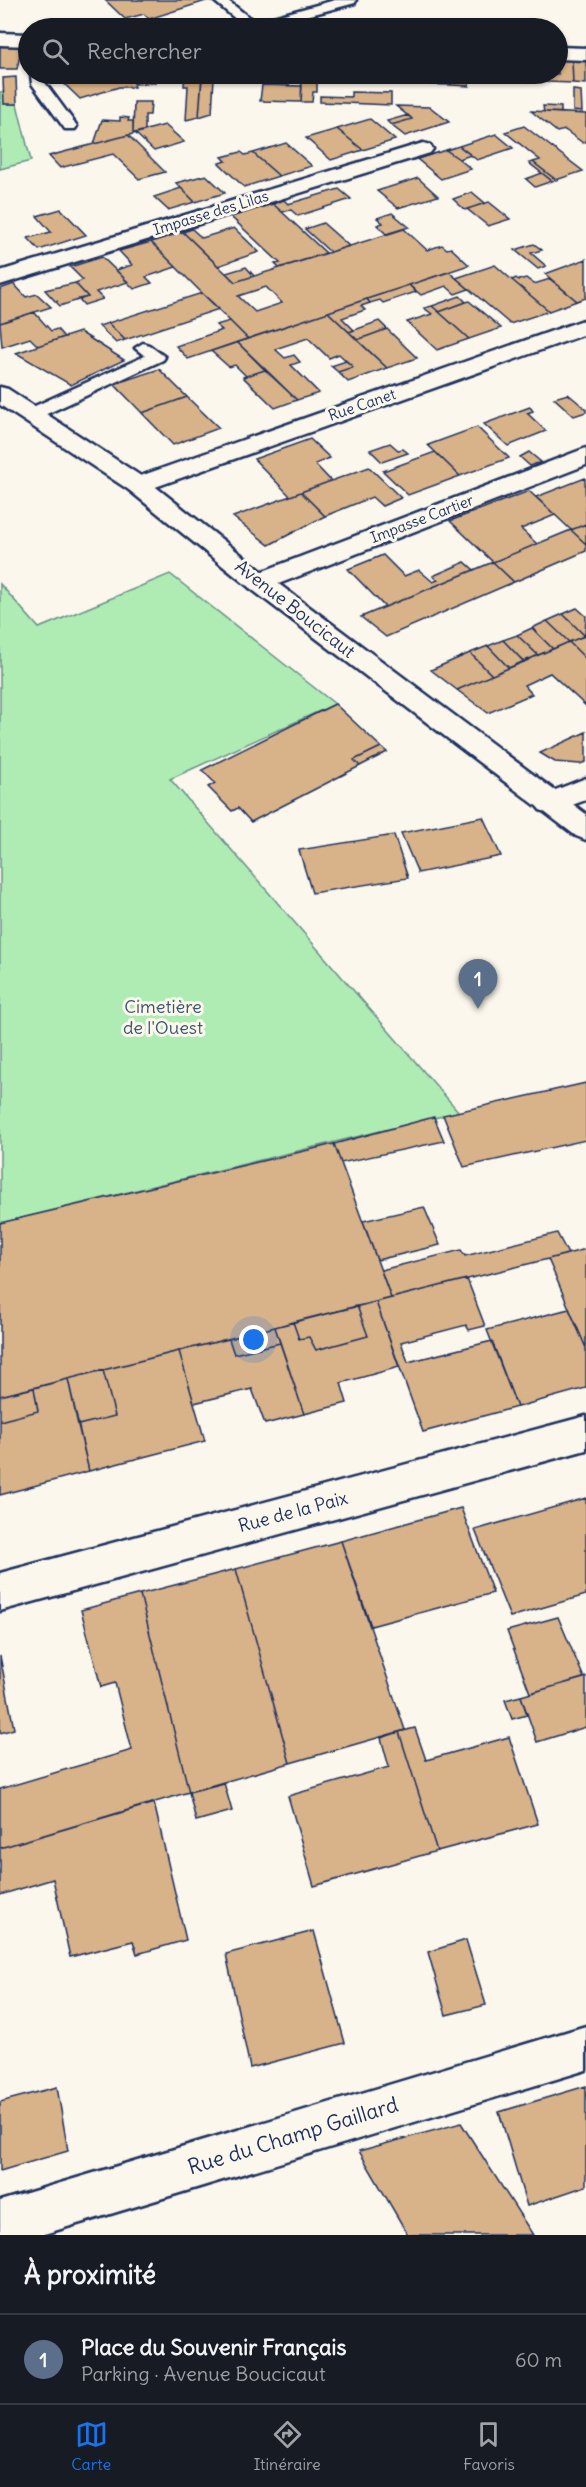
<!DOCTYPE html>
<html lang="fr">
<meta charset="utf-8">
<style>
body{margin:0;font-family:Delius,sans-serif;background:#242831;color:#f1f3f6}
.you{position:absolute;left:254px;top:1340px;width:21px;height:21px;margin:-15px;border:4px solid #fff;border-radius:50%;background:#1a73e8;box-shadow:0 0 0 9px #1a73e833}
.badge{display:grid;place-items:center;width:39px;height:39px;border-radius:50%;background:#1a73e8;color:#fff;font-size:20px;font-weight:700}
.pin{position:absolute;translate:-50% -50px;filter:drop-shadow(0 2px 3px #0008)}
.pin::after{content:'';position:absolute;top:32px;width:21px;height:18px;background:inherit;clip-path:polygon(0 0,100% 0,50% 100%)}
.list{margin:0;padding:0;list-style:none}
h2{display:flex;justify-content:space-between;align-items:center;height:78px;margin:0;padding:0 24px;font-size:26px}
h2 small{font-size:20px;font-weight:400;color:#9ea1a6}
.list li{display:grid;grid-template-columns:39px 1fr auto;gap:18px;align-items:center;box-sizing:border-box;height:90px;padding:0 24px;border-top:2px solid #363941}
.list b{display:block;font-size:22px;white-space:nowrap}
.list p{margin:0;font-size:20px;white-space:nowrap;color:#9ea1a6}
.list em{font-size:20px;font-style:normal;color:#9ea1a6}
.icon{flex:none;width:33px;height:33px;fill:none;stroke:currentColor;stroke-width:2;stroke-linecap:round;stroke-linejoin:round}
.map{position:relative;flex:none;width:586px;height:2235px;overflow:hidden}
.search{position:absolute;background:#171b24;box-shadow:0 2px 4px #0004;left:18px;right:18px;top:18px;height:66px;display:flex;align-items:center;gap:15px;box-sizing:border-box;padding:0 21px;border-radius:33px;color:#9ea1a6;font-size:22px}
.sheet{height:168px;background:#171b24}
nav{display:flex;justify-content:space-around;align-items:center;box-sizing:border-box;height:84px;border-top:2px solid #363941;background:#171b24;font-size:16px;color:#9ea1a6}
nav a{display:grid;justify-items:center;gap:3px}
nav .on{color:#1a73e8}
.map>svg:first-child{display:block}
.green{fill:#afecb3;stroke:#658e88;stroke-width:1.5}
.building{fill:#d8b289;stroke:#1b2f5e;stroke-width:1.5;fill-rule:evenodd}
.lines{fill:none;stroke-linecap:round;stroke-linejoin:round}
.lane-casing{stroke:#1b2f5e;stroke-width:5}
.street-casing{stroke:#1b2f5e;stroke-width:5}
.secondary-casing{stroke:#1b2f5e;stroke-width:5}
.lane{fill:#fbf7ec;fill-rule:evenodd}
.street{fill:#fbf7ec;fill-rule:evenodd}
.secondary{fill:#fbf7ec;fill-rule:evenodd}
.labels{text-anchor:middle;stroke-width:6;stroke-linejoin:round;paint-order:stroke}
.far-street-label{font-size:15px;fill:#1b2f5e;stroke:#fbf7ec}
.street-label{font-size:18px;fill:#1b2f5e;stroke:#fbf7ec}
.park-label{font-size:18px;fill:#39556f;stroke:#fbf7ec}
.near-street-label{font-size:21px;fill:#1b2f5e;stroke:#fbf7ec}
</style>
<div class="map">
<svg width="586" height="2235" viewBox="0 0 586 2235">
<rect width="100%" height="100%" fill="#fbf7ec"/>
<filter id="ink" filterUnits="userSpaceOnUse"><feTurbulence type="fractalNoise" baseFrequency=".0167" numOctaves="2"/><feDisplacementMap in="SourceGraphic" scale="12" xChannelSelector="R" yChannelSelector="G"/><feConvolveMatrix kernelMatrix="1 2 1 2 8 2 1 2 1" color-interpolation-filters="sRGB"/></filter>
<g filter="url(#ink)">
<path class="green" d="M0 92H4V104H17L31 161 0 169Z
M170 574 335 704 170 779 459 1112 0 1223V584L39 628Z"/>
<path class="building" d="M105 0H209L149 19 144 14 125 19Z
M0 46H22L17 69H0Z
M558 60H572L573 83 518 81V74H558Z
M572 60 586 61V84L573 83Z
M48 74H135L134 87H119L80 99 54 74Z
M135 74H156V83L134 84Z
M185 74H202L199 117 186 120 188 86H184Z
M302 74 317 75V92H313L312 102H301Z
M418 74H451V85L418 84Z
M451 75H470L469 86 451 85Z
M16 77 17 104H4L3 78Z
M202 78H214L212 113 199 117Z
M262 85 302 86 301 102 260 101Z
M573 90 581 91 582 112 573 111Z
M351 92 391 93V105L320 102V96L351 97Z
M134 102H151L150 115H145V131L133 134Z
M396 106 430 107 449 122 405 136 391 125 412 119Z
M543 106 561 107V113L544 112Z
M531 111 586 114V142L583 143 565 130 557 132Z
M408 115 412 119 391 125 387 121Z
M120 117 129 118 128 121H133V134L94 144 102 120 120 121Z
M370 119 395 140 363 150 337 129Z
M165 125 184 142 154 151 135 133Z
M524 126 583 171 556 180 533 162 540 160 505 132Z
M337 129 363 150 331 160 306 138Z
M496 134 513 148 477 160 459 146Z
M128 135 165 172 139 179 113 154 60 168 49 156Z
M286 143 312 166 279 176 253 153Z
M459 146 471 155 459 159 446 150Z
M446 150 459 159 471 169 441 179 417 159Z
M241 152 245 155 253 153 279 176 244 187 219 163 226 161 222 157Z
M533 162 556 180 552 181 529 163Z
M542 173 552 181 535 187 526 179Z
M206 175 225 193 195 202 176 183Z
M418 178 438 196 398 208 377 191Z
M181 188 195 202 168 210 154 197Z
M339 189 351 199 298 216 291 210 282 212 273 204 284 200 288 204Z
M472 192 485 203 465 210 453 199Z
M489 202 510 219 488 226 467 209Z
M273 204 282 212 326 253 279 268 275 264 280 263 231 217Z
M61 209 86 235 39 250 28 238 51 232 37 216Z
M392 213 398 218 409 227 386 234 377 225 383 223 377 218Z
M323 223 349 246 330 252 305 229Z
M234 228 259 252 218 266 183 232 192 229 202 238Z
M404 229 427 250 442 245 447 249 451 248 469 265 248 339 151 242 183 232 235 282ZM266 287 282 303 255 312 238 296Z
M151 242 176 267 146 277 152 283 134 289 116 270 132 265 119 251Z
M534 244 542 250 531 253 546 266 538 269 515 250Z
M102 257 128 282 96 292 103 299 84 305 79 299 88 297 75 283 83 280 70 267Z
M586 259V298L577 301 545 274Z
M495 265 512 280 549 311 510 324 456 278Z
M246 267 254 276 235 282 226 273Z
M449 272 469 289 455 294 446 286 421 295 409 285Z
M516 278 519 280 526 278 534 284 550 279 577 301 549 311 512 280Z
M75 283 88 297 60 306 56 302 58 301 56 302 45 290Z
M14 284 26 297 37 294 51 307 0 323V289Z
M409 285 416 292 383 303 380 300 370 303 367 299Z
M202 293 219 309 125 340 108 323Z
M460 296 466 302 439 312 432 306Z
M367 299 370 303 361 306 365 310 342 318 354 330 349 332 328 312Z
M469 301 501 328 469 339 439 312Z
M432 306 439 312 469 339 437 350 407 322 432 314 424 308Z
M34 312 51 331 57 329 64 337 38 346 30 338 2 347 0 323Z
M328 312 387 368 348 382 338 372 353 367 339 354 329 358 308 338 275 349 285 358 294 355 300 362 291 365 319 393 297 400 237 342Z
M230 321 248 339 188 359 176 346 222 330 216 325Z
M379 321 387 329 357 340 349 332Z
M108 323 125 340 116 343 99 326Z
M387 329 417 358 387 368 357 340Z
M80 332 124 360 71 385 16 353Z
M237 342 265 370 246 376 235 365 229 367 211 351Z
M346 361 353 367 338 372 331 366Z
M159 369 187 397 142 413 114 384Z
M265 370 297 400 275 408 243 377Z
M568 394 586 409V412L574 416 554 398Z
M187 397 219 428 173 445 142 413Z
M530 407 533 411 527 413 546 431 508 446 484 424Z
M477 427 509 458 460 476 428 445Z
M310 439 330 458 315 464 331 481 290 496 254 459Z
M390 443 398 450 403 449 408 453 382 462 370 450Z
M435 452 460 476 408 495 383 471Z
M529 452 541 462 530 466 520 457Z
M369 467 401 498 382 506 372 497 325 516 301 492Z
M585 478 586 524 571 530 536 497Z
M529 491 555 515 521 529 537 544 493 562 450 521Z
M301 492 325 516 269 545 233 517Z
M586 524V544L571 530Z
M571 530 586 544V551L514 582 493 562Z
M383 555 404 576 419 570 433 582 438 580 433 576 465 562 474 570 385 607 348 569Z
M493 562 514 582 386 637 361 617Z
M577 608 586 616 585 636 563 614Z
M563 614 585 636 569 642 547 621Z
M547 621 569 642 553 649 532 628Z
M532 628 553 649 538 655 517 635Z
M517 635 538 655 524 662 503 640Z
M586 635V659L569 642Z
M503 640 524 662 509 668 488 646Z
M569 642 586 659V706L550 673 524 685 532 694 488 713 457 690Z
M488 646 509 668 492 675 470 653Z
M470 653 492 675 457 690 431 670Z
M335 704 381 747 354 760 360 766 251 822 238 808 232 811 208 787 215 783 202 770Z
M586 732V762L580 764 555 762 540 753Z
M381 747 387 752 360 766 354 760Z
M483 817 501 856 418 873 401 833Z
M394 835 408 878 312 893 299 850Z
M586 1083V1140L464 1167 443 1115Z
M434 1117 444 1141 341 1163 334 1144Z
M334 1144 391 1298 0 1396V1223Z
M424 1207 440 1245 377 1260 363 1221Z
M557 1233 568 1254 391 1298 381 1270 461 1250 465 1256Z
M586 1249V1348L548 1259Z
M467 1279 485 1326 469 1330 466 1325 401 1342 408 1362 492 1341 517 1407 423 1432 376 1302Z
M376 1302 399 1367 341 1383 347 1403 304 1414 275 1327 293 1322 299 1339 309 1337 316 1350 368 1336 357 1306Z
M357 1306 368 1336 316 1350 309 1337 299 1339 293 1322Z
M569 1309 586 1348V1388L517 1407 487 1330Z
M275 1327 280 1343 234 1354 229 1339Z
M229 1339 234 1354 280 1343 304 1414 265 1424 252 1389 194 1403 179 1351Z
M179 1351 205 1441 89 1471 78 1425 115 1416 103 1370Z
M103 1370 115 1416 78 1425 68 1379Z
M68 1379 89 1471 0 1495V1421L38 1411 34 1388Z
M34 1388 38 1411 0 1421V1396Z
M586 1498V1595L510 1617 475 1530Z
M461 1508 493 1593 371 1626 341 1541Z
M341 1541 405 1730 290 1763 236 1569Z
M236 1569 290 1763 189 1792 140 1594Z
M140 1594 189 1792 0 1848V1789L132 1750 115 1683 101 1687 81 1610Z
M558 1617 584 1678 530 1693 507 1631Z
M0 1656 14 1729 0 1733Z
M586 1677V1727L537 1742 521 1696Z
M521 1696 527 1715 512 1719 505 1700Z
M415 1728 426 1760 509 1737 538 1824 437 1851 399 1732Z
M399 1732 437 1851 314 1886 288 1796 389 1767 381 1738Z
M224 1783 232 1811 196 1821 189 1792Z
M154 1803 186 1940 137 1954 133 1941 70 1957 53 1879 0 1895V1848Z
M314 1931 345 2043 250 2068 226 1954Z
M466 1940 486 2005 446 2015 428 1952Z
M586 2086V2186L527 2206 499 2112Z
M57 2087 68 2151 0 2171V2102Z
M461 2123 533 2235H408L359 2151Z"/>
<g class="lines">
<g class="lane-casing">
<path id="lane" d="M213 0H227L255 22 335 0H356L355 3 262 28H243L244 26Z
M31 74H43L46 84 77 126 75 129H65L32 84Z
M143 343 149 345 165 357 163 360 38 418 32 419 24 414 26 410 145 356 135 348Z"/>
</g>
<g class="street-casing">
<path id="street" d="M0 33 28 34V46L0 45Z
M558 47 586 48V60L558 59Z
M423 143 430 145 433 149 430 153 0 285V271Z
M586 319V334L147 490 138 493 129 490 125 485 129 480Z
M586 448V465L268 588 259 590 250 588 246 582 250 576Z
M586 778V800L550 813 540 810 535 803 540 796Z
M586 1416V1450L0 1611V1573Z
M586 2026V2070L41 2235H0V2201Z"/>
</g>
<g class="secondary-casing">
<path id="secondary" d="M0 387 8 389 147 480 268 576 586 814V840L576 836 250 588 129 490 0 405Z"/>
</g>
<use href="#lane" class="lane"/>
<use href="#street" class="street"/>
<use href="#secondary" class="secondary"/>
</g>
</g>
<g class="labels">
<g class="far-street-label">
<text transform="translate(211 213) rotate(-17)" y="5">Impasse des Lilas</text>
<text transform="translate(362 405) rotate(-19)" y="5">Rue Canet</text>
<text transform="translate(422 519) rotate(-21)" y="5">Impasse Cartier</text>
</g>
<g class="street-label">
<text transform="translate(295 609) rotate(38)" y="6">Avenue Boucicaut</text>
<text transform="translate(293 1512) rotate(-15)" y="6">Rue de la Paix</text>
</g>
<g class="park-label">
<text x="163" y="1013">Cimetière<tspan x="163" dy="21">de l'Ouest</tspan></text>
</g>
<g class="near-street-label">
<text transform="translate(293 2136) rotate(-17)" y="7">Rue du Champ Gaillard</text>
</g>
</g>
</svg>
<div class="you"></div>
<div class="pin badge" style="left:478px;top:1009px;background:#5c6f8a">1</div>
<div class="search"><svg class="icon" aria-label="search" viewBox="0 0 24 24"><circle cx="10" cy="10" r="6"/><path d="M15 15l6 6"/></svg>Rechercher</div>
</div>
<section class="sheet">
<h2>À proximité<small></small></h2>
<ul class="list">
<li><span class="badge" style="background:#5c6f8a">1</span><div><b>Place du Souvenir Français</b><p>Parking · Avenue Boucicaut</p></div><em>60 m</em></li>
</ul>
</section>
<nav>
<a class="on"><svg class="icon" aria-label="map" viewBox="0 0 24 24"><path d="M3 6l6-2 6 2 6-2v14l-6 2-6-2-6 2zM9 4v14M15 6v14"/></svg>Carte</a>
<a><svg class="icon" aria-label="directions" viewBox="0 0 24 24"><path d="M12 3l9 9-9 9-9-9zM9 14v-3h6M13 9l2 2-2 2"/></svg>Itinéraire</a>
<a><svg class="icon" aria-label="saved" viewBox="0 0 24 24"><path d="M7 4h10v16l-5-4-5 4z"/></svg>Favoris</a>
</nav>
